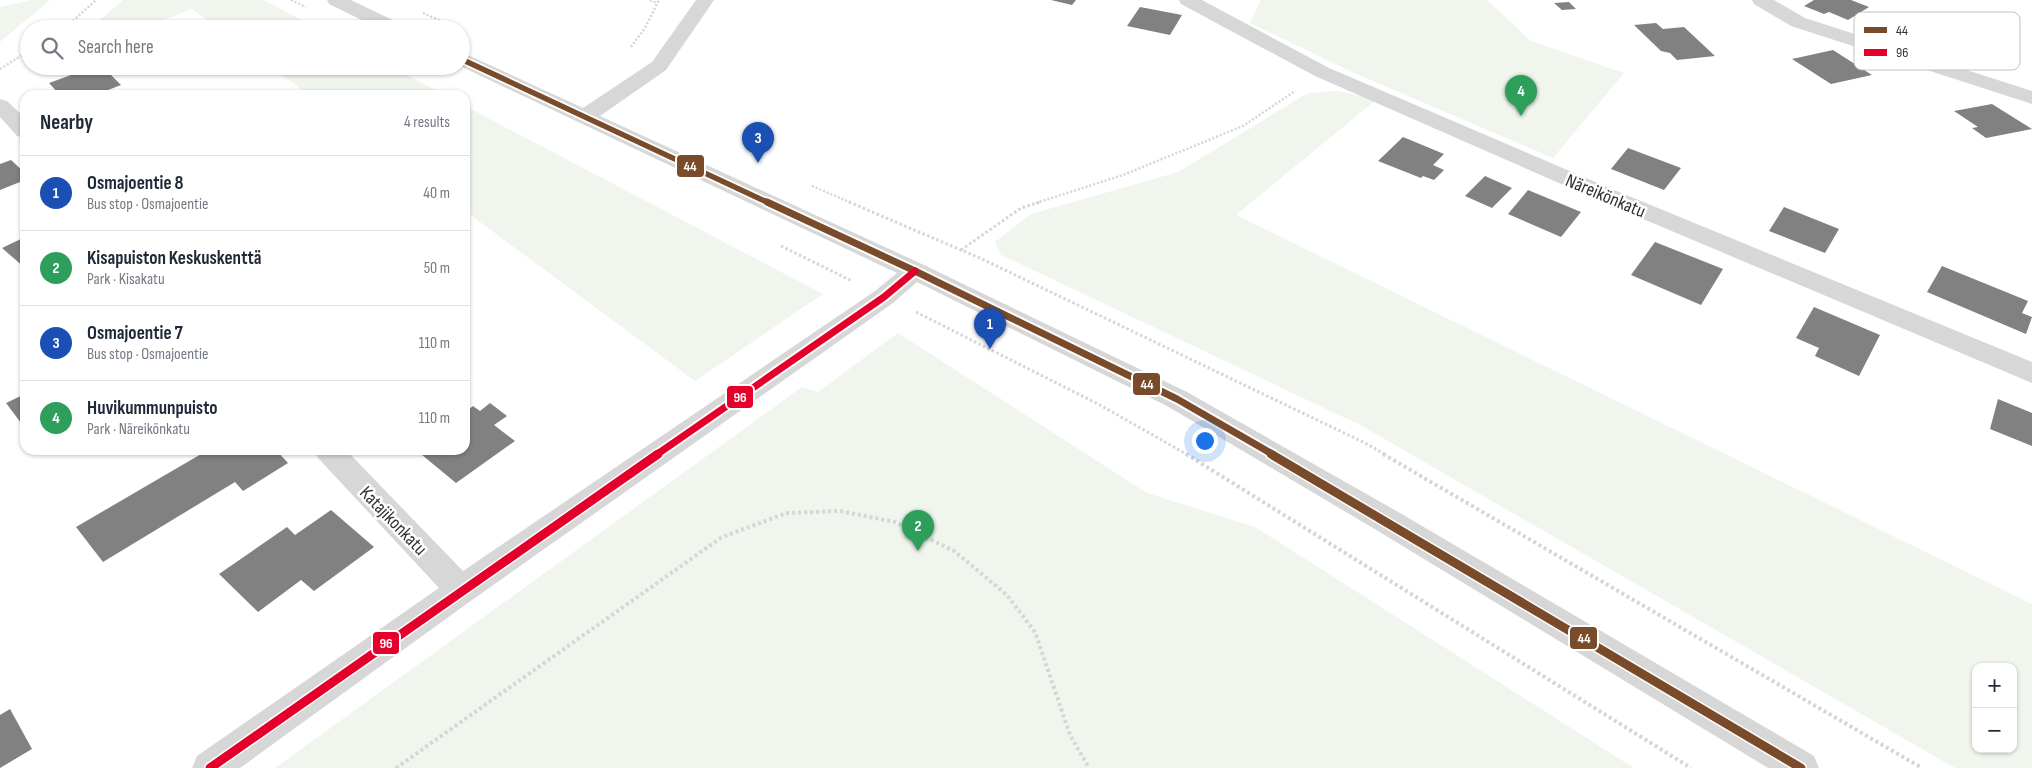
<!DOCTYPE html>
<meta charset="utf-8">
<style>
body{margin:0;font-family:"Sofia Sans Condensed",sans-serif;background:#f2f2f3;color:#1f2937}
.controls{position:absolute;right:15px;bottom:15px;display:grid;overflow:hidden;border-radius:10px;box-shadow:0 1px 4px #0004}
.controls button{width:45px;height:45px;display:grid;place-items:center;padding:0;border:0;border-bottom:1px solid #e0e1e3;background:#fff;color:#1f2937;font:25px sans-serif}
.you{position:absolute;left:1204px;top:440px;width:18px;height:18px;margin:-12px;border:4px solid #fff;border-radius:50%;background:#1a73e8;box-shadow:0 0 0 8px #1a73e833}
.badge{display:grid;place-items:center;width:32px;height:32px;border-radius:50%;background:#7a7a7a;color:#fff;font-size:16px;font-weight:700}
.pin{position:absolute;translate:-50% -41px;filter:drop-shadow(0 1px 2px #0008)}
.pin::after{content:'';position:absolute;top:26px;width:18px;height:15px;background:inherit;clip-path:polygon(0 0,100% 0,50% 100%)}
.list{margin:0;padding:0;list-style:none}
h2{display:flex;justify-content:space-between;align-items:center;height:65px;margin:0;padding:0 20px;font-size:21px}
h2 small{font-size:16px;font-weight:400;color:#747a83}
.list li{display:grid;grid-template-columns:32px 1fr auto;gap:15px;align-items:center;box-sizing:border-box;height:75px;padding:0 20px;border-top:1px solid #e0e1e3}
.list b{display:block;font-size:19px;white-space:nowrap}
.list p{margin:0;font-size:16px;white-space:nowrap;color:#747a83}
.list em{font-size:16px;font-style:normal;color:#747a83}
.icon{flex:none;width:28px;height:28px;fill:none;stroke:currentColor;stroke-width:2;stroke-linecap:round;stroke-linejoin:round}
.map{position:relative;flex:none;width:2032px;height:768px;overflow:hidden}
.search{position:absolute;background:#fff;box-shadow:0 1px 4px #0004;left:20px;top:20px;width:450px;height:55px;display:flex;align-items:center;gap:12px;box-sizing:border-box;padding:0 18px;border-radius:28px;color:#747a83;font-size:19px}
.panel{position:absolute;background:#fff;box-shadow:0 1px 4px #0004;left:20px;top:90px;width:450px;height:365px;border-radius:15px}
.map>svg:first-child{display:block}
.green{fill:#f0f5ed;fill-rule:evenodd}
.building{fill:#818181}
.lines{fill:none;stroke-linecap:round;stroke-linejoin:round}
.path-far2{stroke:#d6d6d6;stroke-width:2.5;stroke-dasharray:2 2;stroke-linecap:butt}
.path-far1{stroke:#d6d6d6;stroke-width:3;stroke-dasharray:2.5 2.5;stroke-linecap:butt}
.path{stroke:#d6d6d6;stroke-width:4;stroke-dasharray:3 3;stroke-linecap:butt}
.minor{fill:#d7d7d7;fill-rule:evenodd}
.bus-1-far2-casing{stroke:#fff;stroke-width:9}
.bus-1-far1-casing{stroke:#fff;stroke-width:11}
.bus-1-casing{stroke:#fff;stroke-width:12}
.bus-2-far1-casing{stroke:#fff;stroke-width:11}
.bus-2-casing{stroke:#fff;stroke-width:12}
.bus-1-far2{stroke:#7a4b2a;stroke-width:5.5}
.bus-1-far1{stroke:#7a4b2a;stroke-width:7}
.bus-1{stroke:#7a4b2a;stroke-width:9}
.bus-2-far1{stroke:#e4002b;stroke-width:7}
.bus-2{stroke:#e4002b;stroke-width:9}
.labels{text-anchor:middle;stroke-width:5;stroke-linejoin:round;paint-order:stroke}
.street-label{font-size:19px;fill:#333;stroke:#fff}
.key{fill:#fff;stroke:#c2c2c2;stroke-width:1}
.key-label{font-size:14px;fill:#333}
.line-badge{stroke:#fff;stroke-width:2}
.badge-label{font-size:14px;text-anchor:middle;font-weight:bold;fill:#fff}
</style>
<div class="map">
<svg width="2032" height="768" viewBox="0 0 2032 768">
<rect width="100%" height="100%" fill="#fff"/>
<path class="green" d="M32 0H50L0 42V7Z
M123 0H264L318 29H219L192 9 139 29H89Z
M1261 0H1487L1531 41 1624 73 1553 158 1352 72 1250 23Z
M270 66H390L445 95H309Z
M1338 91 1376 100 1236 215 2032 604V768H1955L1360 425 1001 255 995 242 1031 214 1178 172 1308 93ZM1976 667H2013V749H1976Z
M465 106 823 294 695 381 465 211Z
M898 333 1147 493 1255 527 1634 768H275L802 387 818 392Z"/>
<path class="building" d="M1051 0H1076L1072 5Z
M1814 0H1851L1869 7 1848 20 1829 12 1824 14 1804 6Z
M1569 2 1576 9 1562 10 1554 3Z
M1140 7 1182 15 1170 35 1127 26Z
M1656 23 1663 29 1684 27 1715 56 1677 60 1670 53 1661 51 1634 25Z
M1833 50 1872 75 1831 84 1792 59Z
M96 66H102L121 85 95 95H60L49 83Z
M1992 104 2032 129 1986 138 1972 128 1978 127 1954 111Z
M1403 137 1444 154 1433 165 1444 170 1434 180 1423 176 1421 178 1378 161Z
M1628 148 1681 168 1664 190 1611 169Z
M11 160 25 173V180L0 190V164Z
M1485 176 1512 188 1492 208 1465 196Z
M1528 190 1581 212 1561 237 1508 214Z
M1784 207 1839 229 1825 253 1769 231Z
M25 237V268L2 248Z
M1655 242 1723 269 1701 305 1631 275Z
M1942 266 2028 301 2022 313 2032 317 2026 334 1927 292Z
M1814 307 1880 335 1859 376 1815 356 1819 348 1796 338Z
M25 394V427H24L6 403Z
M1998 399 2032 413V446L1990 429Z
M490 403 507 416 494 425 515 441 456 483 416 450H465V412L473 406 480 411Z
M208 450H276L288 463 243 491 235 482 103 562 76 527Z
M331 510 374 547 314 591 301 580 258 612 219 574 287 527 295 535Z
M10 709 32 749 0 768V715Z"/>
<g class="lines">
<path class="path-far2" d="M291 0 306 7
M650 0 657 3
M423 13 459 29
M64 29 96 0
M631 47 645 28 659 0
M408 66 439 73
M0 69 29 51
M812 186 852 203
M1036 203 1123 175 1243 126 1295 91"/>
<path class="path-far1" d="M849 202 982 259 1365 443 1386 455
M781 246 852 281
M961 250 1021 208 1040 202
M916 312 1100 405 1188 455"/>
<path class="path" d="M1186 454 1691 768
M1383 454 1922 768
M396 768 722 537 787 513 840 511 895 522 954 551 1007 595 1035 632 1070 735 1089 768"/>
<path class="minor" d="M327 0H351L403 25 406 29H380L329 4Z
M696 0H714L666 70 600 116 924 265 1187 392 1400 513 1814 756 1819 768H1768L1378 531 1167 406 917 282 893 303 472 600 240 768H192L197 756 439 588 318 458 314 450H346L463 571 875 291 897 273 460 66 461 53 468 55 583 108 652 62Z
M1179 0H1202L1329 68 1607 187 2032 362V383L1591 197 1315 76 1181 4Z
M1752 0H1774L1805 18 2032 91V104L1791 26 1754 4Z
M0 99 7 101 25 118V138L17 136 0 117Z"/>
<g class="bus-1-far2-casing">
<path id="bus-1-far2" d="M461 59 769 203"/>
</g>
<g class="bus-1-far1-casing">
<path id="bus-1-far1" d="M767 202 915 271 1177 399 1274 455"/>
</g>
<g class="bus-1-casing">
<path id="bus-1" d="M1271 454 1801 768"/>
</g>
<g class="bus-2-far1-casing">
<path id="bus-2-far1" d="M656 455 884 297 915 271"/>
</g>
<g class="bus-2-casing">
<path id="bus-2" d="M210 768 658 454"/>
</g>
<use href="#bus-1-far2" class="bus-1-far2"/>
<use href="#bus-1-far1" class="bus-1-far1"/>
<use href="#bus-1" class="bus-1"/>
<use href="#bus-2-far1" class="bus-2-far1"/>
<use href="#bus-2" class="bus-2"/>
</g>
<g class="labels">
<g class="street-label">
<text transform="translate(1606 195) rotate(23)" y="7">Näreikönkatu</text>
<text transform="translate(394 520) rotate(46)" y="7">Katajikonkatu</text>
</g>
</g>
<rect x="1854" y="12" width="166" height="58" rx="8" class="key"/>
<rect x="1864" y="27" width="23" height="6" fill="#7a4b2a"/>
<rect x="1864" y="49" width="23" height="7" fill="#e4002b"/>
<g class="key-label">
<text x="1896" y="35">44</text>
<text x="1896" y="57">96</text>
</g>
<g class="line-badge">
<rect x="676" y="154" width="29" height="24" rx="5" fill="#7a4b2a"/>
<rect x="1132" y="372" width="29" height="24" rx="5" fill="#7a4b2a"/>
<rect x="726" y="385" width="28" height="24" rx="5" fill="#e4002b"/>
<rect x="1569" y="626" width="29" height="24" rx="5" fill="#7a4b2a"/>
<rect x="372" y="631" width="28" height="24" rx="5" fill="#e4002b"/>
</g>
<g class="badge-label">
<text x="690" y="171">44</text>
<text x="1147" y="389">44</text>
<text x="740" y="402">96</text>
<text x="1584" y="643">44</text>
<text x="386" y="648">96</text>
</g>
</svg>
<div class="controls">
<button>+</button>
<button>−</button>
</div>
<div class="you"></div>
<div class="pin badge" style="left:990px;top:349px;background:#1a4fb4">1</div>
<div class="pin badge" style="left:918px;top:551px;background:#2e9e5b">2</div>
<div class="pin badge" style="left:758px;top:163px;background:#1a4fb4">3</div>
<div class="pin badge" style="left:1521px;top:116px;background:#2e9e5b">4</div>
<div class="search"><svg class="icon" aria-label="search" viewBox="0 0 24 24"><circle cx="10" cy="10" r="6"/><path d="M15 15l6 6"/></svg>Search here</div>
<section class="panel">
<h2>Nearby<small>4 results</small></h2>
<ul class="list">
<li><span class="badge" style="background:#1a4fb4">1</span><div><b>Osmajoentie 8</b><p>Bus stop · Osmajoentie</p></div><em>40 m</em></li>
<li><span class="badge" style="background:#2e9e5b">2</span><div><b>Kisapuiston Keskuskenttä</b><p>Park · Kisakatu</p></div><em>50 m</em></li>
<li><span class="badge" style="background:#1a4fb4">3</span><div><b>Osmajoentie 7</b><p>Bus stop · Osmajoentie</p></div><em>110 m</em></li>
<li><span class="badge" style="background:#2e9e5b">4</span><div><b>Huvikummunpuisto</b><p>Park · Näreikönkatu</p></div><em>110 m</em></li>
</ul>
</section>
</div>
